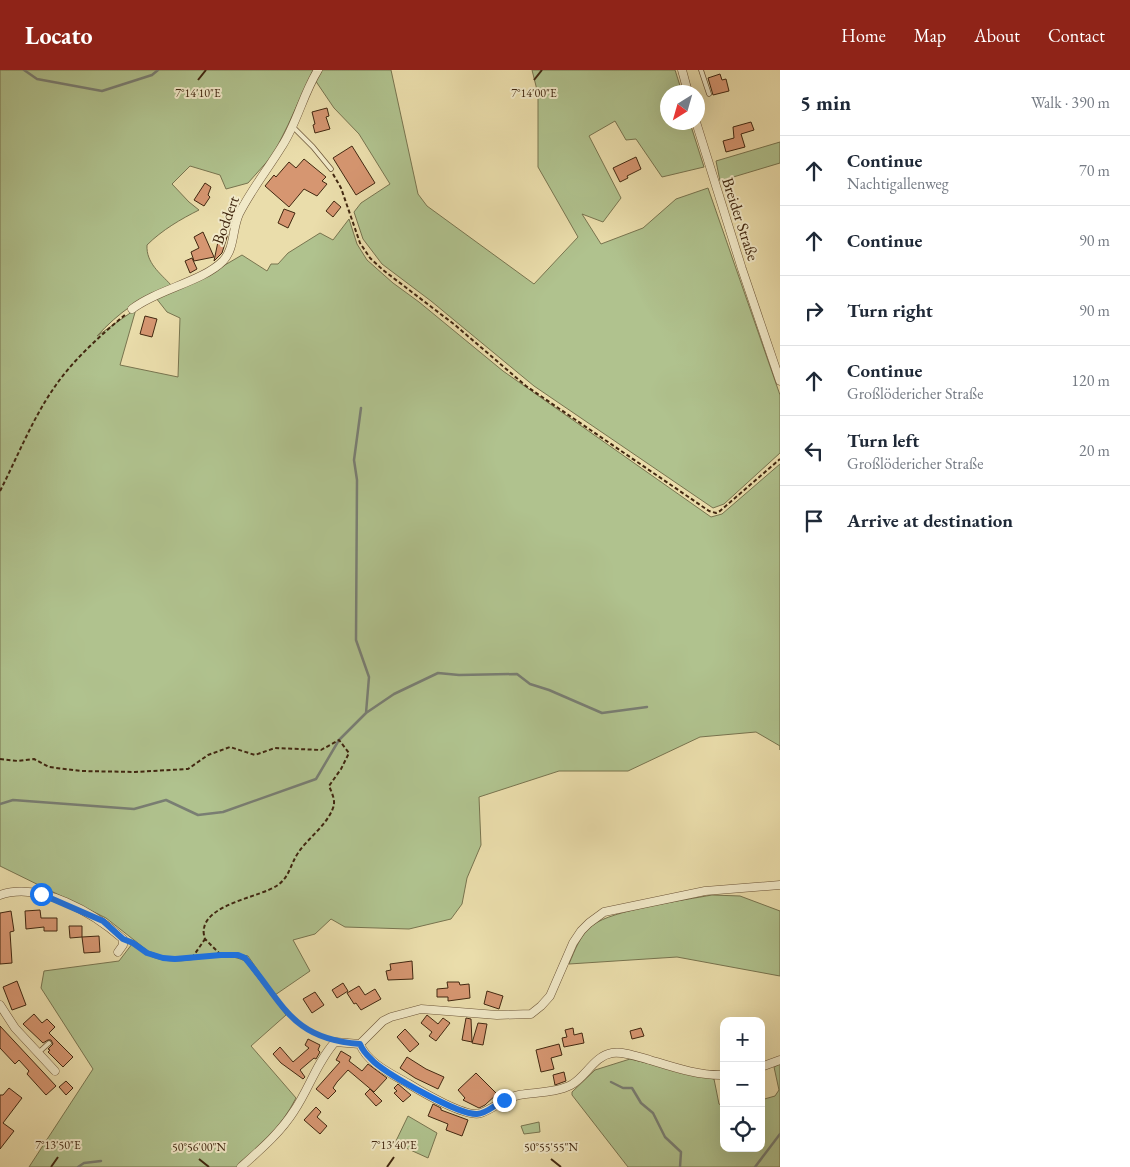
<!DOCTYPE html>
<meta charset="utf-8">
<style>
body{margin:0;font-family:"EB Garamond",serif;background:#f2f2f3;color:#1f2937}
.controls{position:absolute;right:15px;bottom:15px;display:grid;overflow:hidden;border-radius:10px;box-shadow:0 5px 20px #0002}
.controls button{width:45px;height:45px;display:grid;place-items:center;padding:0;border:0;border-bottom:1px solid #e0e1e3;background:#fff;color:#1f2937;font:25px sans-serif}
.compass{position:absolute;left:660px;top:15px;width:45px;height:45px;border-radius:50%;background:#fff;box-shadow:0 5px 20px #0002;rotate:217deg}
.stop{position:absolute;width:15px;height:15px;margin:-11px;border:4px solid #1a73e8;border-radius:50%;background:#fff}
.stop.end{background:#1a73e8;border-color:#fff;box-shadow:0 1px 5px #0008}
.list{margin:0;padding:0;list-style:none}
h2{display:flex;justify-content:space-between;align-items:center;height:65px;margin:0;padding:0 20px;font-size:21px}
h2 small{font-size:16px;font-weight:400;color:#747a83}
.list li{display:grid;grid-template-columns:32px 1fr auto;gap:15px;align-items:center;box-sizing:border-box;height:70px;padding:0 20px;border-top:1px solid #e0e1e3}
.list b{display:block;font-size:19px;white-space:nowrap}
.list p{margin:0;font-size:16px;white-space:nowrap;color:#747a83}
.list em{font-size:16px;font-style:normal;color:#747a83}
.icon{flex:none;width:28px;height:28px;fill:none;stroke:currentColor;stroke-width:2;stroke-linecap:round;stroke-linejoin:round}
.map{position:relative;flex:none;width:780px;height:1097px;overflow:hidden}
header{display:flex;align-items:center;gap:30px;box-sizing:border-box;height:70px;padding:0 25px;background:#8f2418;color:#fff}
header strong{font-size:24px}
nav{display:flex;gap:28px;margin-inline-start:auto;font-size:18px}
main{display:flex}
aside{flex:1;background:#fff}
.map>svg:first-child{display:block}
.green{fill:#b0c28e;stroke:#78744f}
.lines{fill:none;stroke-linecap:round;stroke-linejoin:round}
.stream{stroke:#797e73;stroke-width:2.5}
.building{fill:#d69671;stroke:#412710}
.service-casing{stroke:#6b5437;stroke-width:5.5}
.minor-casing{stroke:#6b5437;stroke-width:9}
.path{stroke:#412710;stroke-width:2;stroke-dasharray:4 2.5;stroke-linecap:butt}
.service{stroke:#f1e9c8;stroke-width:4}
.minor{stroke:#f1e9c8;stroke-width:8}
.route{stroke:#1a73e8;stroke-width:6}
.ticks{fill:none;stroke:#412710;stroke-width:2}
.labels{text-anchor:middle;stroke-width:4;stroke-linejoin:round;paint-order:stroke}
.street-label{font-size:16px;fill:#412710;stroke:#f1e9c8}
.ticks-label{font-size:12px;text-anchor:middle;fill:#412710;stroke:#f1e9c8;stroke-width:4;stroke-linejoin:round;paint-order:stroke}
</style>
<header>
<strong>Locato</strong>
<nav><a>Home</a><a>Map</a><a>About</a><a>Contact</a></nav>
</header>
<main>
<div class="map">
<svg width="780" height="1097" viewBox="0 0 780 1097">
<rect width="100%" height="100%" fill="#eaddab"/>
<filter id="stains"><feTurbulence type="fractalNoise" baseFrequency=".004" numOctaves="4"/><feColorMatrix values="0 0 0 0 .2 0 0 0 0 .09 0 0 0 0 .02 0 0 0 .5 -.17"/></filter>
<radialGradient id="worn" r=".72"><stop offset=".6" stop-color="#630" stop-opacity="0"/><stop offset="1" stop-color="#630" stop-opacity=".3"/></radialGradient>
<path class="green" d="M0 0H313L288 55 273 85 248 113 226 119 220 105 190 96 172 114 189 132 199 140C181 149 162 160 147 175 146 193 160 203 171 215 142 226 118 243 97 266L136 239 120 295 178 307 180 248 167 242 156 228 206 206 242 185 267 201 271 194H278L288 183 320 163 333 170 349 149 357 174 367 190 393 213 419 232 503 301 711 447 722 444 780 394V680V676L756 662 700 667 628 701H559L479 727 481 775 467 808 462 834 451 849 409 859 345 857 331 849 315 864 293 870 310 901 275 925 248 886 233 883 177 888 162 886 148 881 106 848 0 796Z
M321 0H391L418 124 427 136 534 214 578 167 538 97V24L532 0H675L682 22H668V52L690 53 704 97 662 107 636 69 626 70 615 51 589 66 621 128 603 152 582 144 601 174 643 158 676 129 708 118 780 325V383L724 434 713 438 534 316 431 231 382 194 363 169 354 142 361 133 390 114 359 64 334 38 315 10Z
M780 72V93L720 111 716 91Z
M712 825 740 826 780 841V906L677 887 569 894C575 880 580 865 593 855 612 840 685 830 712 825Z
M132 874C141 880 149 887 159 889 187 897 219 878 245 891L286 945 251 976 296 1028C282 1056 260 1076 237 1097H29L93 999 41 918 44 901 119 891Z
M630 989 714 1009 719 1034 724 1037V1078H761V1030L775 1026 779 1020 774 997 780 994V1097H628L572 1025V1022L595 1000Z
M408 1046 437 1063 428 1088 395 1073Z
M539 1052 540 1062 524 1064 521 1056Z"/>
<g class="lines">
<path class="stream" d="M24 0 37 9 102 21 152 5 158 0
M366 643 394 624 438 603 459 605 517 604 530 614 549 620 602 643 647 637
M0 734 13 730 134 739 166 730 198 745 223 742 316 709 339 670 366 643 369 607 356 570 357 410 354 390 361 338
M611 1012 623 1018H632L641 1033 653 1043 665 1067 681 1082 680 1097
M78 1097 84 1093 101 1091
M755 1097 780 1064"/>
</g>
<path class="building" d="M720 4 722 10 726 9 729 21 713 25 708 8Z
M327 38 329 46 326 47 330 59 315 63 313 55 315 54 312 42Z
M751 52 754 60 741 64 745 77 726 82 723 71 734 68 733 57Z
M352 76 375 113 356 125 333 88Z
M636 87 641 99 627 106 628 108 620 112 613 98Z
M304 89 326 107 322 111 327 114 317 126 304 119 289 137 265 116 274 105 276 107 289 92 296 98Z
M205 113 211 117 208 125 210 127 204 136 194 130Z
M334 131 341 137 333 147 326 141Z
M284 139 295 143 288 158 278 153Z
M203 162 214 187 194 191 191 182 199 178 194 167Z
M220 162 228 164 227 167 222 183 214 191Z
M192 188 197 199 190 203 185 191Z
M145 246 157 249 152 267 140 264Z
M40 840 41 848H57V861H44V857L26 859 25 841Z
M11 841 14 861 10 862 12 893 0 894V843Z
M69 856H82V867L70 868Z
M99 866 100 882 84 883 82 867Z
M412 891 413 909 388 910 386 901 391 900 390 894Z
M17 911 26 935 12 940 3 917Z
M447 912H459L460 915 469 914 470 928 448 931V927H437V919L448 918Z
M343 913 348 921 337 928 332 920Z
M359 916 365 925 375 919 381 929 361 940 356 933 354 934 347 923Z
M487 921 503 926 499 939 484 934Z
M315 922 324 935 312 943 303 929Z
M34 944 42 953 47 949 55 957 49 963 73 987 63 997 48 982 50 980 48 979 53 974 51 970H48L43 973 23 954Z
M427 945 438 954 443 948 450 953 436 971 429 966 432 962 421 953Z
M466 948 471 949 472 972 462 970Z
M478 953 487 954 483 975 472 973Z
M0 956 56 1016 46 1025 27 1004 29 1001 19 990 15 994 0 978Z
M573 958 574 965 582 963 584 973 564 977 562 968 567 967 565 960Z
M641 958 644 966 632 969 630 961Z
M405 959 419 974 410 982 397 967Z
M308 969 320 975 318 980 320 982 316 989 314 988 300 1000 305 1007 303 1009 281 993 273 984 280 977 293 992 309 978 305 975Z
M559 974 562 985 551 988 554 999 541 1002 536 980Z
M341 981 351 987 349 991 362 1001 368 994 387 1008 374 1022 348 1000 337 1012 333 1018 336 1021 328 1029 316 1019 340 992 336 990Z
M407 987 426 999 444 1007 438 1019 415 1008 400 998Z
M564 1002 566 1011 555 1015 553 1005Z
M476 1003 497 1024 485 1035 479 1038 463 1030 465 1028 458 1020Z
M66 1011 73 1018 66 1025 59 1017Z
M398 1014 411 1025 403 1032 394 1023 397 1021 394 1018Z
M9 1018 22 1028 3 1053 14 1061 0 1079V1025H3Z
M370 1019 382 1031 376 1036 365 1024Z
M433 1034 441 1038V1040L468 1050 462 1066 446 1060 448 1054 428 1046Z
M316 1037 321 1042 317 1047 327 1056 320 1064 304 1050Z"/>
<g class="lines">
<g class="service-casing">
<path id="service" d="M701 0 709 24
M292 56 313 77 331 99
M38 983 49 973"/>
</g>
<g class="minor-casing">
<path id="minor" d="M682 0 688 22
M696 52 742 199 780 311
M132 239C158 219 202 212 223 191 235 178 232 159 239 144 251 120 268 99 282 76 297 53 303 24 318 0
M0 825C40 811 94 843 123 869V875L118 882
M0 935 15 958 55 1001
M360 974C367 993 392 1004 409 1014 422 1022 468 1049 481 1043 495 1038 504 1028 519 1025 535 1022 556 1023 571 1015 586 1007 594 986 612 983 624 981 638 987 650 990 673 997 699 1006 724 1005
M761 997 780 990
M241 1097C260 1080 280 1063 294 1041 309 1019 317 992 335 972L360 974 383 951 391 947 421 939 497 945 531 944 541 936 550 926 573 873 581 861 589 853 604 842 705 821 780 815"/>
</g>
<path class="path" d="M333 104 341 118 360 173 370 188 383 200 455 255 526 316 709 441 716 443 720 441 780 389
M0 421C18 386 33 347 56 315 75 288 101 265 126 244
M0 689 18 691 34 689 49 697 81 701 135 702 188 699 208 685 230 677 255 685 275 678 321 680 339 670 349 683 341 699 329 716C332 723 336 731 333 738 327 755 308 768 298 783 290 795 290 806 278 815 261 827 209 833 204 858 203 861 204 866 205 869L221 885
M130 872C142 877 151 886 164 888 191 893 220 878 245 888 274 921 283 951 328 968
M192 888 205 869"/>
<use href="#service" class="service"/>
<use href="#minor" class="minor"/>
</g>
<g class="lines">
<path class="route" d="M41 824 103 851 123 869 133 873 147 883 163 888 175 889 221 885H238L245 888C284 934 291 969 360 974 363 982 368 986 374 992 389 1005 458 1045 477 1044 486 1044 496 1034 504 1030"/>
</g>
<path class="ticks" d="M198 10 206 0M534 10 542 0M199 1089 209 1097M551 1089 561 1097M51 1097 58 1087M387 1097 394 1087"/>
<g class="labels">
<g class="street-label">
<text transform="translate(741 149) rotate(72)" y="6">Breider Straße</text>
<text transform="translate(225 150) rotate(-70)" y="6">Boddert</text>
</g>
</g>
<g class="ticks-label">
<text x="198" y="27">7°14'10"E</text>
<text x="534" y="27">7°14'00"E</text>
<text x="58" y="1079">7°13'50"E</text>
<text x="394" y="1079">7°13'40"E</text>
<text x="199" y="1081">50°56'00"N</text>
<text x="551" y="1081">50°55'55"N</text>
</g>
<rect width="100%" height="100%" filter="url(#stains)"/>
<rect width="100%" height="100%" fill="url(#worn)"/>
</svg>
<div class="controls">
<button>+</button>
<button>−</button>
<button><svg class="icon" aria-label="locate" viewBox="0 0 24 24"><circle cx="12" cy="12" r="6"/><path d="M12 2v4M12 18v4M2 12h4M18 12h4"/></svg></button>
</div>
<svg class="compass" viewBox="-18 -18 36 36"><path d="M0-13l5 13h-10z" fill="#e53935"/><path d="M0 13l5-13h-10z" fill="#747a83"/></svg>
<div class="stop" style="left:41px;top:824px"></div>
<div class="stop end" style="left:504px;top:1030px"></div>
</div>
<aside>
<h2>5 min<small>Walk · 390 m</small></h2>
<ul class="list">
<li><svg class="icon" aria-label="ahead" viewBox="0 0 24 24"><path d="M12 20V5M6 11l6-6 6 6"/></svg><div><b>Continue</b><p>Nachtigallenweg</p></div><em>70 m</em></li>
<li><svg class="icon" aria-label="ahead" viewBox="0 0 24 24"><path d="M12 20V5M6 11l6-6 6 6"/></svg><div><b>Continue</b></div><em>90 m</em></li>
<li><svg class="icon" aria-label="right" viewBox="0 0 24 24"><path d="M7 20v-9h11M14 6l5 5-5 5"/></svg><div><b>Turn right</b></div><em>90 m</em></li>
<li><svg class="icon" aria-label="ahead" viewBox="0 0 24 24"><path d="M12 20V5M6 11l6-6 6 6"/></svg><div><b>Continue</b><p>Großlödericher Straße</p></div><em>120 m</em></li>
<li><svg class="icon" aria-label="left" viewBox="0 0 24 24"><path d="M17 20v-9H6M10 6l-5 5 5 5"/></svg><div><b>Turn left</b><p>Großlödericher Straße</p></div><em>20 m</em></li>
<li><svg class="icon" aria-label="arrive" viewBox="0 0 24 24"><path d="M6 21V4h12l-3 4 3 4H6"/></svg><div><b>Arrive at destination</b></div></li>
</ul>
</aside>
</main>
